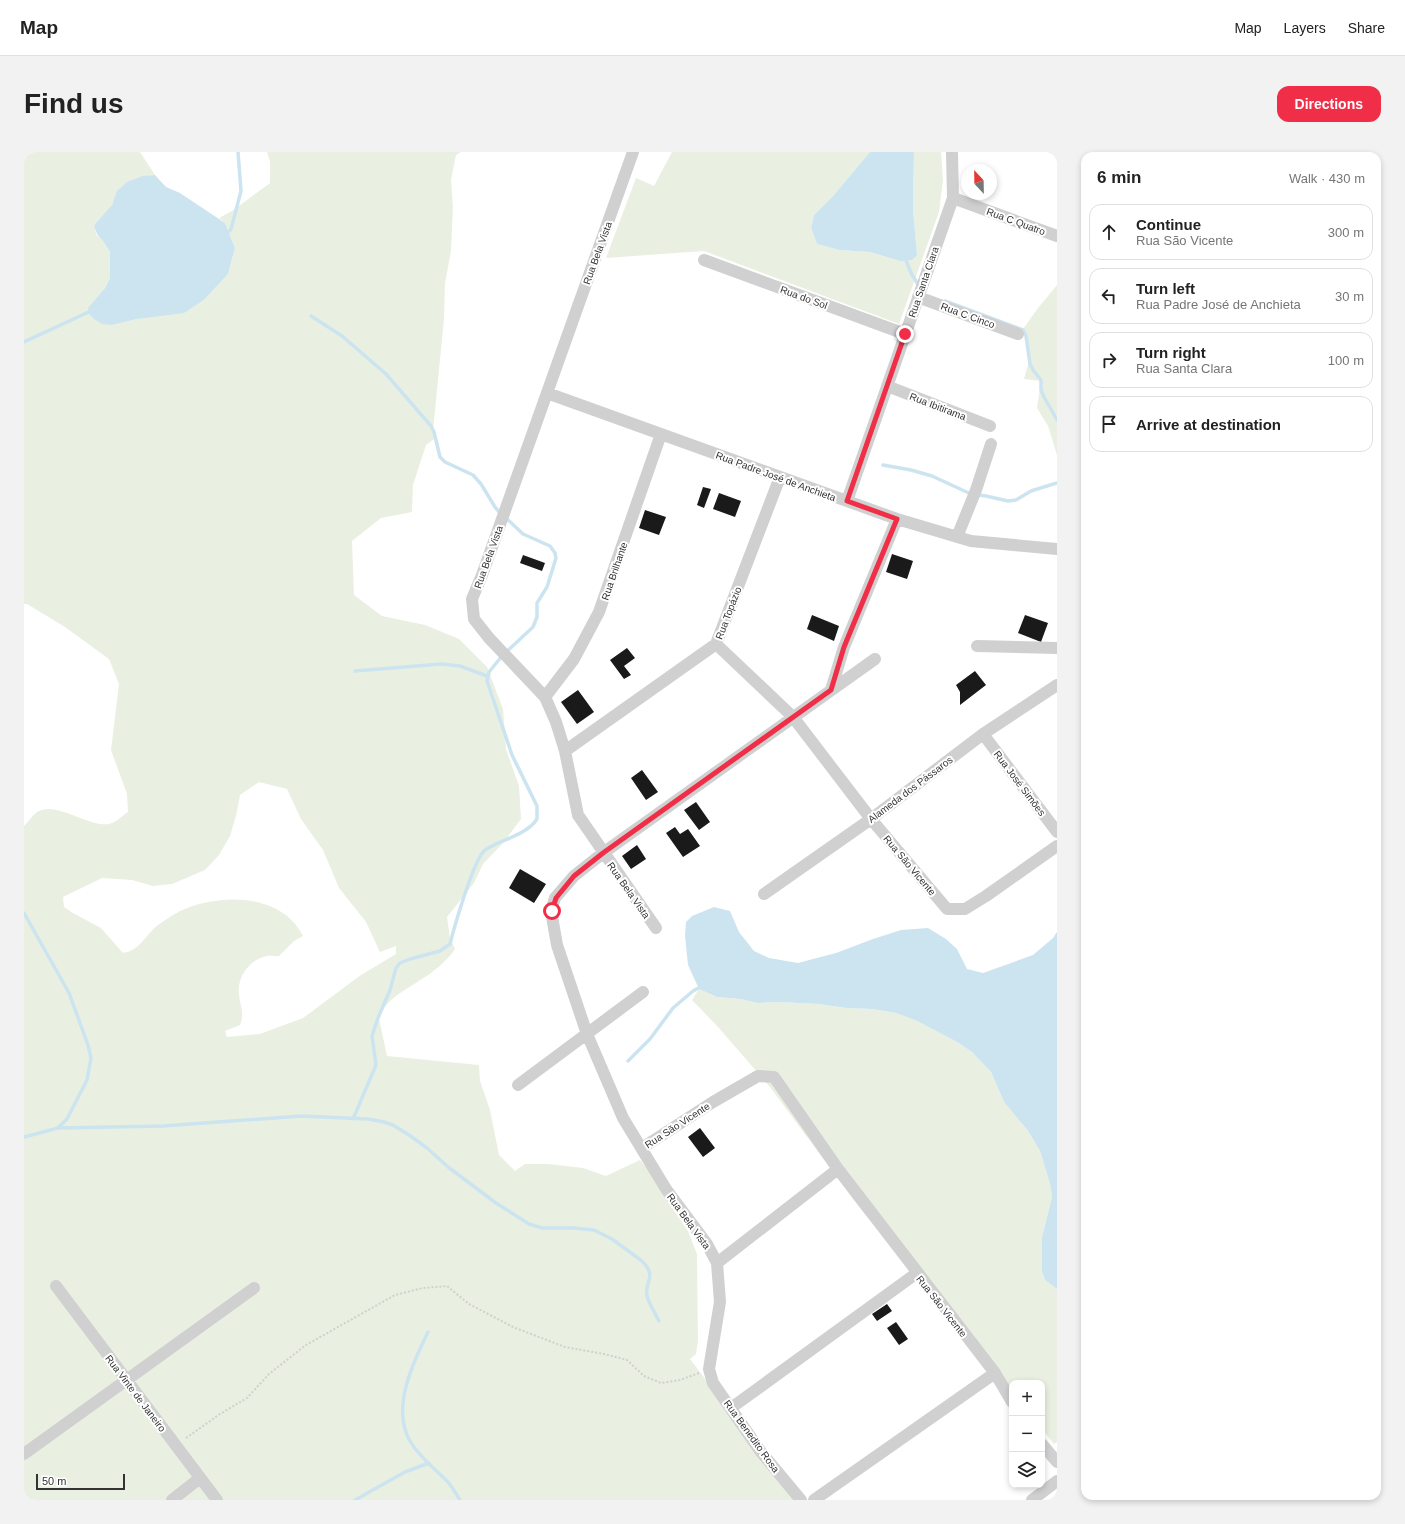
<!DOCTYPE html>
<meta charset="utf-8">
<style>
body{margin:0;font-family:Arial,sans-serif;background:#f2f2f2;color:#222}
.controls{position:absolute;right:12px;bottom:12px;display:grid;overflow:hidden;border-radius:8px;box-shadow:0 2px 6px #0003}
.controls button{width:36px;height:36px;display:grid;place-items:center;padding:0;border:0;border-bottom:1px solid #e0e0e0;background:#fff;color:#222;font:20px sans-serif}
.compass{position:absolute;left:937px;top:12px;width:36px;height:36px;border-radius:50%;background:#fff;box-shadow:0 2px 6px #0003;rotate:338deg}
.scale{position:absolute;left:12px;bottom:10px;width:89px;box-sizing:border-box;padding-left:4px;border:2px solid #333;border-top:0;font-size:11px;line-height:14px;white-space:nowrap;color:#333;-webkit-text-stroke:3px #fff;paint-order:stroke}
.stop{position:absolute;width:12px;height:12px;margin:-9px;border:3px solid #f02e47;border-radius:50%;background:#fff}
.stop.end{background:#f02e47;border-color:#fff;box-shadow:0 1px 4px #0008}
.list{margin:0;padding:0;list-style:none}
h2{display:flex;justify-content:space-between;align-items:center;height:52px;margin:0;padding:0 16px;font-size:17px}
h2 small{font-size:13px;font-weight:400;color:#767676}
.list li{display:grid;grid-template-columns:26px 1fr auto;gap:12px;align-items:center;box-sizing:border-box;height:56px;margin:0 8px 8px;padding:0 8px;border:1px solid #e0e0e0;border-radius:12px}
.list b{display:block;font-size:15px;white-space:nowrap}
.list p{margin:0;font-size:13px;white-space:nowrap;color:#767676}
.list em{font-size:13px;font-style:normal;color:#767676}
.icon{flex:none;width:22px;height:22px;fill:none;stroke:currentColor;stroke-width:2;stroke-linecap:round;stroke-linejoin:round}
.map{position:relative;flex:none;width:1033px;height:1348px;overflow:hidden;border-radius:12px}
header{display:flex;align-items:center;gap:24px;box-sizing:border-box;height:56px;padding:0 20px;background:#fff;border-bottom:1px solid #e0e0e0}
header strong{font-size:19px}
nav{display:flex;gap:22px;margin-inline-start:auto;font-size:14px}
.intro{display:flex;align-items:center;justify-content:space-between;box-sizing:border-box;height:96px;padding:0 24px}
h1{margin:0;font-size:28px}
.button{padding:10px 18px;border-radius:12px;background:#f02e47;color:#fff;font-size:14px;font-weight:700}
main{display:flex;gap:24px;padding:0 24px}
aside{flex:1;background:#fff;border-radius:12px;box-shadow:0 2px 6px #0003}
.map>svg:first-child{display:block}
.green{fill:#e9f0e1;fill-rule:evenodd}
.water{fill:#cce4f0}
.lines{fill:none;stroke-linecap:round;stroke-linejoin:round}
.stream{stroke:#cce4f0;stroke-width:3.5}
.building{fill:#1a1a1a}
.path{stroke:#d0d0d0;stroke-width:2;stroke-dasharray:2 2;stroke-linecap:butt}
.minor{stroke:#d0d0d0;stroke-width:12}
.route{stroke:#f02e47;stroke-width:5}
.labels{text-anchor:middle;stroke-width:4;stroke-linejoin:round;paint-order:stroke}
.street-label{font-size:10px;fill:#333;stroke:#fff}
</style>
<header>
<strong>Map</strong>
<nav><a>Map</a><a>Layers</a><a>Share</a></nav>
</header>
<div class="intro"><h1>Find us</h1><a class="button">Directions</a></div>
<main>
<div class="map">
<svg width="1033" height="1348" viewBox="0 0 1033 1348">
<rect width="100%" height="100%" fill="#fff"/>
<path class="green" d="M0 0H116L131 23C105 25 103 30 89 50 86 60 74 65 70 75L73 84 79 89 86 100V126L81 136 64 157 88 173 113 167 181 147 204 122 211 96 201 71 195 66 208 59 246 31V10L243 0H437L432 3 427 28 429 55 427 99 421 131 420 167 409 279 410 287 402 293 389 333 388 360 357 366 328 389 330 443 358 464 401 473 435 487 463 515 479 557 482 597 495 634 497 667 479 691 459 712 450 731 423 765 426 786 431 797C416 819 393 829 372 844 365 849 360 856 354 862L363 904 455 913 456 929 466 958 475 1003 491 1019 501 1012H524L559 1016 582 1024 616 1008 633 1028 637 1039 664 1079 673 1102 674 1189 672 1202 666 1207 773 1348H0V674C4 670 8 664 13 660 32 648 63 675 85 672 91 671 98 664 104 660L103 642 87 598 95 532 85 507 41 475 3 452H0ZM235 630 263 637 277 667 299 698 315 736 342 770 356 800 372 794V802L337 823 279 866 236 882 203 885 201 879 216 873C221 860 216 855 215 842 213 826 224 810 239 805 244 803 249 804 255 804L270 789 279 784C259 743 204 742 166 755 155 758 143 767 134 773 125 780 119 791 110 797 107 799 102 800 99 801L77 776 49 761 40 755 39 745 78 726 108 728 129 734 148 732 181 718 195 703 206 684 212 664 216 643Z
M648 0H846L809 44 790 63 787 76 793 92 815 98 846 100 876 109 893 103 889 56 890 0H917L919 28 915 60 875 172 680 99 582 106 612 26 630 34Z
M1033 133V303L1024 274 1013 256 1017 229 1000 227 1006 205 999 177 1014 156Z
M675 837 693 845 716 847 734 851 754 850 795 852 822 856 848 857 872 861 893 869 933 890 948 900 967 920 980 950 1004 979 1016 999 1026 1032 1028 1045 1018 1085V1120L1021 1128 1033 1137V1290L1030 1292 1018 1277V1231H988V1241L835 1055 746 935 694 875 668 848Z"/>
<path class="water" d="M846 0H890L889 56 893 103 888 108 876 109 846 100 815 98 793 92 787 76 790 63 809 44Z
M131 23 142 35 156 41 201 71 211 96 204 122 181 147 160 161 113 167 88 173 78 172 70 167 65 162 64 156 81 136 86 126V100L79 89 74 84 70 75 71 72 88 53 93 39 103 30 118 24Z
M690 755 706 759 715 780 730 799 745 806 774 811 812 801 849 787 877 778 904 776 922 787 933 797 943 817 959 821 1009 803 1029 786 1033 780V1137L1021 1128 1018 1120V1085L1028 1045 1026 1032 1016 999 1004 979 980 950 967 920 948 900 933 890 893 869 872 861 848 857 822 856 795 852 754 850 734 851 716 847 693 845 675 837 664 813 661 784 662 770 668 764Z"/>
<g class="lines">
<path class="stream" d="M202 83 207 77 217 39 214 0
M881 106 887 121 895 134
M921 149 999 178 1002 184 1006 212 1009 218 1017 228V238L1020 245 1033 268
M287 164 318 184 362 222 407 274 410 280 416 305 421 310 449 323 457 332 471 355 477 362
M0 190 69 158
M859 313 887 318 908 324 947 342 962 344 984 349 992 348 1007 339 1033 331
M331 519 417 512 436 514 463 524
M0 761 45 841 64 893 67 906 63 928 43 967 34 976
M604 909 626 887 649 856 669 839 678 834
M329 967 352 913 348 884 354 866 366 838 372 816 376 811 386 807 416 799 426 792C430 776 450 706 461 698 476 688 503 683 513 667V654L488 603 463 529 465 520 478 504 509 475 513 465V451L523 435 532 406 531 401 526 394 499 382 482 366
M0 985 34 976 139 974 277 964 344 967 360 970 369 973 385 983 403 996 424 1015 472 1051 505 1072 518 1076H550L570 1078 588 1087 618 1109C634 1125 620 1129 623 1144 625 1152 631 1161 635 1169
M404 1180C387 1216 362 1265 394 1300 403 1311 414 1320 424 1330 429 1336 432 1342 436 1348
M331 1348 381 1320 405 1311"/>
</g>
<path class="building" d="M679 335 687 337 680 356 673 353Z
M695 341 717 349 711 365 689 357Z
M621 358 642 365 635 383 615 376Z
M868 402 889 409 883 427 862 420Z
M499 403 521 411 518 419 496 411Z
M788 463 815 474 810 489 783 477Z
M1001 463 1024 471 1017 490 994 481Z
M603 496 611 506 600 514 607 523 600 527 586 508Z
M951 519 962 533 936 553V540L932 533Z
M554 538 570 560 553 572 537 550Z
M618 618 634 640 622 648 607 626Z
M672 650 686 670 675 678 660 658Z
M651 675 656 682 664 677 676 694 659 705 642 681Z
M613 693 622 707 607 717 598 704Z
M496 717 522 732 510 751 485 736Z
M676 976 691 996 679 1005 664 985Z
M863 1152 868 1159 853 1169 848 1162Z
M872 1170 884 1187 875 1193 863 1176Z"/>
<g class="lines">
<path class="path" d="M162 1286 196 1262 223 1246 245 1222 282 1193 371 1143 399 1136 423 1134 445 1152 489 1175 541 1195 580 1202 603 1208 620 1224 637 1231 656 1228 675 1221"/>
<path class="minor" d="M609 0 458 423 448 447 450 467 465 486 521 545 532 570 541 599 554 663 632 776
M929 46 1033 84
M680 108 881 182
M894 145 994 182
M863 234 966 274
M523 241 873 367 947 389 1033 397
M823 349 929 46 928 0
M933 385 952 338 967 292
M692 492 769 565 847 667 923 757H941L962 744 1033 694
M953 494 1033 496
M807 538 820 495 873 367
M521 545 550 507 575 460 637 282
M959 582 1033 680
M541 599 692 492 756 325
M740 742 847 667 959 582 1033 533
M494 933 619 840
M618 996 689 950 734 924 750 925 814 1017 971 1221 988 1250
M693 1111 814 1017
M32 1134 193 1348
M707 1256 893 1121
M1018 1292 1033 1310
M0 1302 230 1136
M148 1348 176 1326
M777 1348 737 1300 689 1231 685 1217 696 1150 693 1111 683 1092 642 1037 599 966 563 882 533 793 527 759 531 746 550 724 579 701 851 507
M790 1348 971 1221
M1008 1348 1033 1329"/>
</g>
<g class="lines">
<path class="route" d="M528 759 532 746 550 724 579 701 807 538 820 495 873 367 823 349 881 182"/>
</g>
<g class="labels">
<g class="street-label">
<text transform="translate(992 69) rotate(20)" y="4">Rua C Quatro</text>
<text transform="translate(573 101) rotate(-70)" y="4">Rua Bela Vista</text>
<text transform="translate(899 130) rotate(-71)" y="4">Rua Santa Clara</text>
<text transform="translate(780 145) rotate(20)" y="4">Rua do Sol</text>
<text transform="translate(944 163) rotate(20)" y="4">Rua C Cinco</text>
<text transform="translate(914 254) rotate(21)" y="4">Rua Ibitirama</text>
<text transform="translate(752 324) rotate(20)" y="4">Rua Padre José de Anchieta</text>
<text transform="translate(464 405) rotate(-70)" y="4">Rua Bela Vista</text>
<text transform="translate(590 419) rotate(-71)" y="4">Rua Brilhante</text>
<text transform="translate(704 461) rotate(-69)" y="4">Rua Topázio</text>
<text transform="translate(996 631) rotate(53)" y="4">Rua José Simões</text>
<text transform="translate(886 637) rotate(-37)" y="4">Alameda dos Pássaros</text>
<text transform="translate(886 713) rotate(50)" y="4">Rua São Vicente</text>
<text transform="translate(605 738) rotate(55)" y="4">Rua Bela Vista</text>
<text transform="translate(653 973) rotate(-33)" y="4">Rua São Vicente</text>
<text transform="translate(665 1069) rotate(54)" y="4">Rua Bela Vista</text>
<text transform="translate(918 1154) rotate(52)" y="4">Rua São Vicente</text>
<text transform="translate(112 1241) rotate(53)" y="4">Rua Vinte de Janeiro</text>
<text transform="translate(728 1284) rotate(54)" y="4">Rua Benedito Rosa</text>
</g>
</g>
</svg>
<div class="controls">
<button>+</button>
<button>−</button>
<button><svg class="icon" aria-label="layers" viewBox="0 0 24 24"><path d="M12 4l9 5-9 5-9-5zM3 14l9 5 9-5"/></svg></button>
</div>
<svg class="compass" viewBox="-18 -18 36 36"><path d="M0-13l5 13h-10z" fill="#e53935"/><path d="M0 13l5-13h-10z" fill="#767676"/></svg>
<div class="scale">50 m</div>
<div class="stop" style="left:528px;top:759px"></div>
<div class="stop end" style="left:881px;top:182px"></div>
</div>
<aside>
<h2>6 min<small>Walk · 430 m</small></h2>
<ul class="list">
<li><svg class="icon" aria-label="ahead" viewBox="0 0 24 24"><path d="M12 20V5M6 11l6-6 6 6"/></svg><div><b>Continue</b><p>Rua São Vicente</p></div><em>300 m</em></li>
<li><svg class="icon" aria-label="left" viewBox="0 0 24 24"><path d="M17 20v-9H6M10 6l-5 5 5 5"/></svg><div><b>Turn left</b><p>Rua Padre José de Anchieta</p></div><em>30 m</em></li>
<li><svg class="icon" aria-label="right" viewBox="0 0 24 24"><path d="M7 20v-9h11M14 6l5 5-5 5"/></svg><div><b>Turn right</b><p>Rua Santa Clara</p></div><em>100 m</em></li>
<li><svg class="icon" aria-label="arrive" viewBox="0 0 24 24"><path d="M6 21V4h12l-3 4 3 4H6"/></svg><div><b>Arrive at destination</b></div></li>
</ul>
</aside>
</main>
